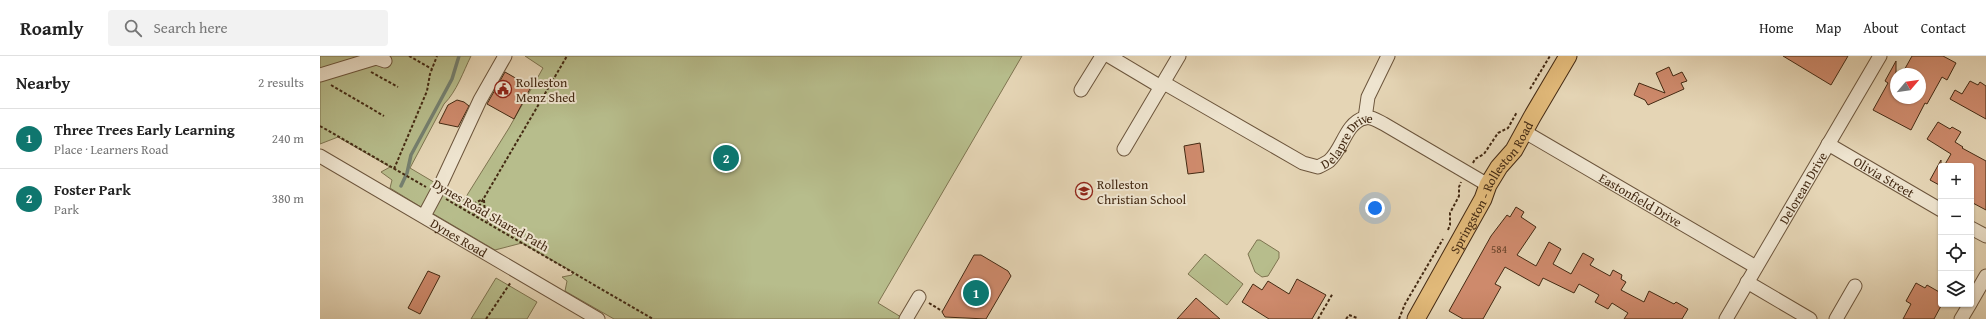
<!DOCTYPE html>
<meta charset="utf-8">
<style>
body{margin:0;font-family:"Gentium Book Plus",serif;background:#f2f2f2;color:#222}
.controls{position:absolute;right:12px;bottom:12px;display:grid;overflow:hidden;border-radius:4px;box-shadow:0 1px 3px #0004}
.controls button{width:36px;height:36px;display:grid;place-items:center;padding:0;border:0;border-bottom:1px solid #e0e0e0;background:#fff;color:#222;font:20px sans-serif}
.compass{position:absolute;left:1570px;top:12px;width:36px;height:36px;border-radius:50%;background:#fff;box-shadow:0 1px 3px #0004;rotate:61deg}
.you{position:absolute;left:1055px;top:152px;width:14px;height:14px;margin:-10px;border:3px solid #fff;border-radius:50%;background:#1a73e8;box-shadow:0 0 0 6px #1a73e833}
.badge{display:grid;place-items:center;width:26px;height:26px;border-radius:50%;background:#0f766e;color:#fff;font-size:13px;font-weight:700}
.pin{position:absolute;translate:-50% -50%;border:2px solid #fff;box-shadow:0 1px 4px #0006}
.list{margin:0;padding:0;list-style:none}
h2{display:flex;justify-content:space-between;align-items:center;height:52px;margin:0;padding:0 16px;font-size:17px}
h2 small{font-size:13px;font-weight:400;color:#767676}
.list li{display:grid;grid-template-columns:26px 1fr auto;gap:12px;align-items:center;box-sizing:border-box;height:60px;padding:0 16px;border-top:1px solid #e0e0e0}
.list b{display:block;font-size:15px;white-space:nowrap}
.list p{margin:0;font-size:13px;white-space:nowrap;color:#767676}
.list em{font-size:13px;font-style:normal;color:#767676}
.icon{flex:none;width:22px;height:22px;fill:none;stroke:currentColor;stroke-width:2;stroke-linecap:round;stroke-linejoin:round}
.map{position:relative;flex:none;width:1666px;height:263px;overflow:hidden}
header{display:flex;align-items:center;gap:24px;box-sizing:border-box;height:56px;padding:0 20px;background:#fff;border-bottom:1px solid #e0e0e0}
header strong{font-size:19px}
nav{display:flex;gap:22px;margin-inline-start:auto;font-size:14px}
.search{width:280px;height:36px;background:#f2f2f2;display:flex;align-items:center;gap:10px;box-sizing:border-box;padding:0 14px;border-radius:4px;color:#767676;font-size:15px}
main{display:flex}
aside{flex:1;background:#fff}
.map>svg:first-child{display:block}
.green{fill:#b7bd8c;stroke:#7e7450}
.lines{fill:none;stroke-linecap:round;stroke-linejoin:round}
.stream{stroke:#758070;stroke-width:3.5}
.building{fill:#ce8a6c;stroke:#442a13}
.minor-casing{stroke:#6c553c;stroke-width:15}
.major-casing{stroke:#442a13;stroke-width:19}
.path{stroke:#442a13;stroke-width:2;stroke-dasharray:3 2;stroke-linecap:butt}
.minor{stroke:#eee4cf;stroke-width:13}
.major{stroke:#e2ba7a;stroke-width:17}
.labels{text-anchor:middle;stroke-width:4;stroke-linejoin:round;paint-order:stroke}
.number-label{font-size:11px;fill:#664229}
.poi-label{font-size:13px;fill:#442a13;stroke:#eee4cf;text-anchor:start}
.street-label{font-size:13px;fill:#442a13;stroke:#eee4cf}
</style>
<header>
<strong>Roamly</strong>
<div class="search"><svg class="icon" aria-label="search" viewBox="0 0 24 24"><circle cx="10" cy="10" r="6"/><path d="M15 15l6 6"/></svg>Search here</div>
<nav><a>Home</a><a>Map</a><a>About</a><a>Contact</a></nav>
</header>
<main>
<aside>
<h2>Nearby<small>2 results</small></h2>
<ul class="list">
<li><span class="badge">1</span><div><b>Three Trees Early Learning</b><p>Place · Learners Road</p></div><em>240 m</em></li>
<li><span class="badge">2</span><div><b>Foster Park</b><p>Park</p></div><em>380 m</em></li>
</ul>
</aside>
<div class="map">
<svg width="1666" height="263" viewBox="0 0 1666 263">
<rect width="100%" height="100%" fill="#e5d5b5"/>
<filter id="stains"><feTurbulence type="fractalNoise" baseFrequency=".005" numOctaves="4"/><feColorMatrix values="0 0 0 0 .2 0 0 0 0 .09 0 0 0 0 .02 0 0 0 .5 -.17"/></filter>
<radialGradient id="worn" r=".72"><stop offset=".6" stop-color="#630" stop-opacity="0"/><stop offset="1" stop-color="#630" stop-opacity=".3"/></radialGradient>
<path class="green" d="M0 0H151C143 16 137 35 124 48L90 112 117 128 101 151 70 132 72 124 61 116 70 111 18 81 0 88Z
M205 0H702L558 247 581 261 580 263H294L245 235 247 225 242 221 252 219 253 216 202 187 175 194 112 157 124 132 144 144 189 72 223 12Z
M937 184H940L959 196V202L948 220 942 221 935 216 928 198Z
M885 198 923 228 907 249 868 218Z
M176 222 217 246 207 263H151Z"/>
<g class="lines">
<path class="stream" d="M81 130 87 117 91 99 132 23 139 0"/>
</g>
<path class="building" d="M1463 0H1528L1511 29Z
M1592 0H1623L1636 7 1627 24 1622 21 1607 48 1605 47 1591 74 1553 54 1568 27 1565 25 1576 5V42H1600V18H1582Z
M1349 11 1353 20 1362 16 1367 25 1361 27 1364 33 1328 49 1325 44 1314 39 1319 27 1345 37 1336 17Z
M185 16 211 31 194 63 167 48Z
M1650 25 1658 29 1660 26 1666 30V63L1630 43 1635 34 1642 38Z
M137 44 144 46 149 50 138 71 119 67 128 49Z
M1618 66 1630 73 1632 71 1641 76 1635 86 1643 91 1642 92 1666 105V154L1651 146V110H1624L1631 98 1607 83Z
M880 87 884 116 868 118 864 90Z
M1621 104V130L1610 124Z
M1196 151 1204 156 1201 161 1216 171 1197 199 1216 210 1229 186 1241 193 1233 208 1251 218 1263 197 1274 203 1270 209 1290 220 1293 214 1302 219 1301 223 1306 226 1301 234 1324 246 1329 235 1354 248 1356 246 1368 253 1362 263H1304L1308 257 1292 247 1288 253 1275 246 1279 239 1259 228 1254 237 1223 222 1219 230 1185 211 1175 228 1181 231 1163 263H1143L1129 255 1171 180 1187 159 1190 161Z
M654 199H661L688 215 691 220 666 263 625 261 622 256Z
M108 215 120 220 100 258 88 252Z
M977 223 1006 239 992 263H949L922 246 933 228 942 234 948 225 969 238Z
M1596 227 1605 232 1607 229 1621 237V250L1614 263H1583L1591 248 1586 245Z
M876 242 900 263H857Z"/>
<g class="lines">
<g class="minor-casing">
<g id="minor">
<path d="M789 0 841 31"/>
<path d="M0 19 56 2 65 5"/>
<path id="s1" d="M844 27 983 107 998 111C1002 109 1006 107 1009 105 1023 93 1025 68 1044 62 1051 60 1058 65 1064 68L1168 129"/>
<path d="M761 34 782 0"/>
<path d="M1045 62 1048 41 1068 0"/>
<path id="s2" d="M1205 76 1436 211"/>
<path id="s3" d="M1508 88 1621 154"/>
<path d="M804 93 859 0"/>
<path id="s4" d="M0 100 278 263"/>
<path d="M104 160 120 130 160 44 185 0"/>
<path d="M1651 172 1666 180"/>
<path d="M1427 226 1490 263"/>
<path d="M1651 246 1666 220"/>
<path d="M586 263 599 241"/>
<path id="s5" d="M1406 263 1560 0"/>
<path d="M1516 263 1535 230"/>
<path d="M1641 263 1650 248"/>
</g>
</g>
<g class="major-casing">
<g id="major">
<path id="s6" d="M1096 263 1163 143 1168 129 1179 111 1194 94 1212 61 1248 0"/>
</g>
</g>
<path class="path" d="M89 0 112 13
M51 16 78 31
M11 29 64 60
M1210 33 1230 0
M0 70 106 131
M1153 107 1155 103 1164 98 1178 77 1188 72 1197 56
M74 113 107 35 110 18 117 0
M126 143 333 263
M164 144 165 159 170 168
M139 151 151 149 163 143
M154 159 247 0
M1128 174 1130 169V157L1139 140V131L1141 126
M609 247 622 255
M166 263 191 226
M998 263 1013 237
M1026 263 1029 259 1037 262
M1079 263 1085 248 1123 183"/>
<use href="#minor" class="minor"/>
<use href="#major" class="major"/>
</g>
<defs>
<g id="civic-ring" transform="scale(0.9)"><circle r="9.5" fill="#eee4cf" stroke="#8f2418" stroke-width="1.5"/><path d="M-.6-6.5H3V-4.5H.6V-3L4-1V1h2V6H-6V1h2V-1L-.6-3ZM-1.2 2.5V6h2.4V2.5Z" fill="#8f2418"/></g>
<g id="school-ring" transform="scale(0.9)"><circle r="9.5" fill="#eee4cf" stroke="#8f2418" stroke-width="1.5"/><path d="M0-5L7-2L0 1L-7-2ZM-4 1L0 2.5L4 1V4Q0 6-4 4Z" fill="#8f2418"/></g>
</defs>
<g fill-rule="evenodd">
<use href="#civic-ring" x="183" y="33"/>
<use href="#school-ring" x="764" y="135"/>
</g>
<g class="labels">
<g class="number-label">
<text x="1179" y="197">584</text>
</g>
<g class="poi-label">
<text x="196" y="31">Rolleston<tspan x="196" dy="15">Menz Shed</tspan></text>
<text x="777" y="133">Rolleston<tspan x="777" dy="15">Christian School</tspan></text>
</g>
<g class="street-label">
<text dy="5" stroke="none"><textPath href="#s1" startOffset="217">Delapre Drive</textPath></text>
<text dy="5" stroke="none"><textPath href="#s3" startOffset="65">Olivia Street</textPath></text>
<text dy="5" stroke="none"><textPath href="#s6" startOffset="152">Springston - Rolleston Road</textPath></text>
<text dy="5" stroke="none"><textPath href="#s5" startOffset="152">Delorean Drive</textPath></text>
<text dy="5" stroke="none"><textPath href="#s2" startOffset="134">Eastonfield Drive</textPath></text>
<text transform="translate(171 159) rotate(30)" y="5">Dynes Road Shared Path</text>
<text dy="5" stroke="none"><textPath href="#s4" startOffset="161">Dynes Road</textPath></text>
</g>
</g>
<rect width="100%" height="100%" filter="url(#stains)"/>
<rect width="100%" height="100%" fill="url(#worn)"/>
</svg>
<div class="controls">
<button>+</button>
<button>−</button>
<button><svg class="icon" aria-label="locate" viewBox="0 0 24 24"><circle cx="12" cy="12" r="6"/><path d="M12 2v4M12 18v4M2 12h4M18 12h4"/></svg></button>
<button><svg class="icon" aria-label="layers" viewBox="0 0 24 24"><path d="M12 4l9 5-9 5-9-5zM3 14l9 5 9-5"/></svg></button>
</div>
<svg class="compass" viewBox="-18 -18 36 36"><path d="M0-13l5 13h-10z" fill="#e53935"/><path d="M0 13l5-13h-10z" fill="#767676"/></svg>
<div class="you"></div>
<div class="pin badge" style="left:656px;top:237px">1</div>
<div class="pin badge" style="left:406px;top:102px">2</div>
</div>
</main>
